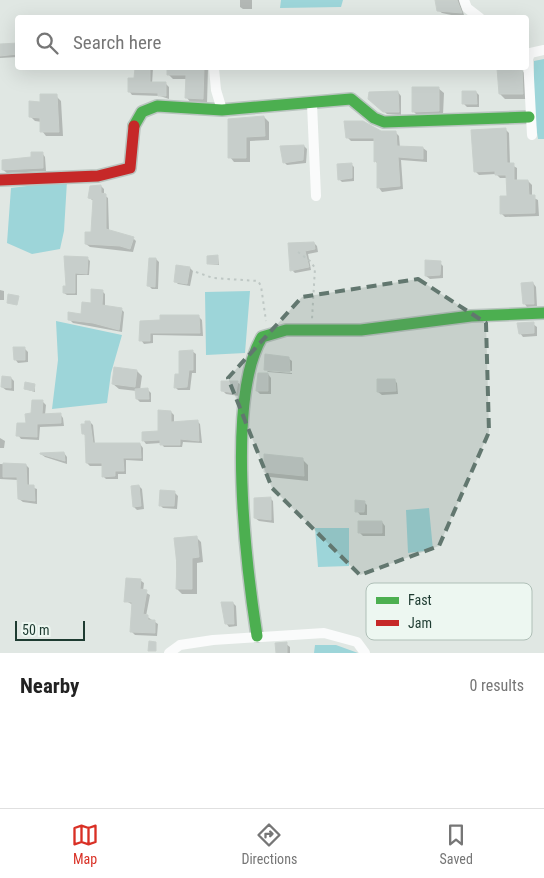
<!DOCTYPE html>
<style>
body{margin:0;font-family:"Roboto Condensed",sans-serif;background:#f6f6f6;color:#222}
.scale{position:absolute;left:15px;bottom:12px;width:70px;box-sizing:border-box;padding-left:5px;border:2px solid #1e3b31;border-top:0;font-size:14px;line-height:18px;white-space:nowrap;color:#1e3b31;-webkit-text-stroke:4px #edf7f1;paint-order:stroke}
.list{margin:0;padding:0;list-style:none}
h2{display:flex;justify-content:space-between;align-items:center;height:65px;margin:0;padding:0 20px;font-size:21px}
h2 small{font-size:16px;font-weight:400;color:#767676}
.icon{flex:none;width:28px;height:28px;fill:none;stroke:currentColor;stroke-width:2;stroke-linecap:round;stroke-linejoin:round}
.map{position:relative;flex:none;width:544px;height:653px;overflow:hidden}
.search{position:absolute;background:#fff;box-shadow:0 5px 20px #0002;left:15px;right:15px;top:15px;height:55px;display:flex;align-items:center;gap:12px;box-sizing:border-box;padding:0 18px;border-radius:5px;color:#767676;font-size:19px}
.sheet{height:155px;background:#fff}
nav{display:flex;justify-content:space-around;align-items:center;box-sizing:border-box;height:70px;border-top:1px solid #e0e0e0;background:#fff;font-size:14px;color:#767676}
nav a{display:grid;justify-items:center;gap:2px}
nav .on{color:#d93025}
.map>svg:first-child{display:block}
.water{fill:#9dd5d9}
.shadow{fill:#0003}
.building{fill:#c7cecb;stroke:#c9d0cc}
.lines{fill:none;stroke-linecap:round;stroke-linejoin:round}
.fast-casing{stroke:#b9c4bf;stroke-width:14}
.jam-casing{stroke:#b9c4bf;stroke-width:14}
.path{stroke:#bec7c4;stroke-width:2;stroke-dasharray:2.5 4;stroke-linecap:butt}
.street{stroke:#fafbfb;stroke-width:10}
.fast{stroke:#4caf50;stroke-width:11}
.jam{stroke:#c62828;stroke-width:11}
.marked{fill:#62776f;fill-opacity:0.2;stroke:#62776f;stroke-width:4;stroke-dasharray:10 6;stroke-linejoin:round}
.key{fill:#edf7f1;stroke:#afbfb7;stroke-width:1}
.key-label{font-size:14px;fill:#1e3b31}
</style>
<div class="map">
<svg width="544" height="653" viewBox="0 0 544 653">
<rect width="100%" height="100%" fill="#e0e7e3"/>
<path class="water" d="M281 0H343L341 7 280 8Z
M544 59V139H538L533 106 534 61Z
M67 181 64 231 60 249 32 254 7 243 11 188Z
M250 291 245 353 206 355 205 292Z
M56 321 122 335 111 373 107 403 52 409 58 360Z
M429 508 433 550 408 553 406 510Z
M315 528H349V566L318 567Z
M315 645H336L358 653H314Z"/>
<path class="shadow" d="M240 0H252V9H243L240 7Z
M436 0H462L460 3 465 18 442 13 438 10Z
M18 44V57L0 58V45Z
M136 68H153L152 84H166L169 87V99L160 96 132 95 129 91 135 80Z
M169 68H208L207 104 191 103 187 98V79H173L168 74Z
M521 69 526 75 528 99H505L500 94Z
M438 88 444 93 443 115 418 116 413 111Z
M398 92 401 96V115L387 114 372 102Z
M476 92 479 95V107H467L464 104Z
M56 96 61 101 63 136H46L42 131V122L35 121 30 116 41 103Z
M264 117 269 122V140L250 141V162H234L230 157 229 120Z
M505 129 509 133 510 164 517 168V181H528L532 185V197L538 200 539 216 505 217 501 213 508 197 507 178H500L496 174 479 175 475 171Z
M380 132H395L399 136 400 148H423L427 151V162L401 160 403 189 382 192 379 188V165L375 161V141H351L348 138Z
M304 146 307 149 306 163 287 165 284 162Z
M42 153 45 157 46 171 7 173 3 170Z
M351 164 354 167V181L342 182 339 179Z
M101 186 104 189V195L108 198 109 231 133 238 136 241 133 252 90 247 86 244 92 233 94 201 89 198Z
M314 243 317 246 318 252 308 254 311 270 295 273 292 270 289 244Z
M218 257 219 265 208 264Z
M66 258H87L90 261 89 275H77V295H67L64 293 67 287Z
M156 259 159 262 158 289H152L149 286Z
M440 263 443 266V278L430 279 426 276Z
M190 268 193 271 190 286 178 284 175 281Z
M533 283 536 287 537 306 527 307 524 303Z
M0 290 4 291V300H0Z
M102 291 105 294V306L121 309 124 312 122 332 73 323 70 320 82 316Z
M199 317 202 320 203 336 153 335V343L144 344 141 340V322Z
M533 324 537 327V336L523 337 520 333Z
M24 348 28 352V362L18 363 15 359Z
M192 351 196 354V373H192L190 390H178L175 387Z
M288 358 292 361V371L265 369Z
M137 371 142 376 140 390H148L151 393V402H140L137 399V391L119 389 113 384Z
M267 371 292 373V374L268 372Z
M268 374 271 378V394H260L257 391Z
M11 378 14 381V391L6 390 2 387Z
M394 380 397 383 398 394 382 395 378 392Z
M237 382 241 385 239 396 226 394 222 390Z
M35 385V392L25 389Z
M42 401 46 405 45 415 60 414 63 418 64 426 40 427 39 440 21 439 18 435Z
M171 412 174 415V423L197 421 200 424 202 443 183 442 182 447H164L161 443 146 444 143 440 160 432Z
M90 422 93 425 95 444H140L143 448V461L126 460V474H118V479H106L103 476V466H90L87 463 86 436 83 433V425Z
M0 438 5 441 4 448H0Z
M64 453 67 457V464L45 457 41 454Z
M302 459 308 465V481L270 477 265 472Z
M0 464 26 465 29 468V486L37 489V504L23 502 19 499 18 480 0 479Z
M139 486 142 489 144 509 137 510 134 507Z
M174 492 178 496 177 509 163 508 160 505Z
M270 498 273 501 274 523 259 521 255 518Z
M364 502 367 505V515H360L357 511Z
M382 522 385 526V536H363L360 533Z
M196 537 201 542 203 562 197 563V594H182L177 589 176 539Z
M140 580 144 583 143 591 150 595 146 616 158 624 157 636 135 635 131 631 133 605 126 601Z
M222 603H233L236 606 237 626 229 627 226 623Z
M286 644 290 647V653H277Z"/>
<path class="building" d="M435 0H457L462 13 437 11Z
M18 43V54L0 56V44Z
M135 68H150V82H166V96H158V93L128 92V78H134Z
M167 68H204L203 99 185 98 186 75H167Z
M497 68H522L523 94H499Z
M412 87H439V111L412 112Z
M398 91 399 112H383L368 99 369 92Z
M462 91H476L477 104H462Z
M40 94H57L59 132H40V118L29 117V101L40 102Z
M264 116 265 136 246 137V158H228V119Z
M344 121H363L381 131H396L397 146 423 147V159L398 157 400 186 377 188V161L374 162V138H346Z
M506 128 507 163H514V180H528L529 195H535V213L500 214V196H507L506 175H495V171L474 172 471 130Z
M304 145 303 160 283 163 280 146Z
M31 152H43V168L2 170V160L31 157Z
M352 163V178L338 180 337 164Z
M101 185V193L106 194V229L134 237 130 249 120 246 85 244V232H91L93 199 88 198 90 186Z
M314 242 315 249 305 251 309 267 290 271 288 243Z
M218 255V264H207V256Z
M64 256 88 257 87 274 75 273V293H63V286H66Z
M149 258H156L155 287 147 286Z
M425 260 441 261 440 275 425 276Z
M176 265 190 267 187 284 174 282Z
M533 282 534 304H523L521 283Z
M91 289 103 290 102 305 122 308 119 330 93 323 68 320V312L81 314 82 302 91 303Z
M8 294 19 296 17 305 7 303Z
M160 315H199L200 333H150V341H139L140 321 160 320Z
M534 322V333L519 334 517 323Z
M13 347H25V360H14Z
M193 350V370H189L187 387 174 388 175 374H179V351Z
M265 354 289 357 290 372 264 370Z
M114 367 137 370 135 387 112 384Z
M258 373H268V391H256Z
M2 376 11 377V388L1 387Z
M377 379H395L396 391 377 392Z
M221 381H238L236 393 221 391Z
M25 382 35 384 34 391 24 389Z
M148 388 149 399H136L135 389Z
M32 400H43L42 414 61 413V423L37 424V437L16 436 17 423H26L25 414 31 413Z
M158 410 171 411V422L198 420 199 441 180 439V445H160V440L142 441V432L158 431Z
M85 421H90L93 443H140L141 458H123L124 471H115V476L102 477V463H86L85 434H82L81 424H85Z
M64 452 65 461 40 454V453Z
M264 454 303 458 304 476 264 472Z
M3 463 26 464 27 485H34L35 501 18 499 17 477H3Z
M139 485 141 506 133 507 131 486Z
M160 490 175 491 174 506H159Z
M271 497V520L254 518V498Z
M355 500 365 501 364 512H355Z
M358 521H382V533H358Z
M197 536 199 557 192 558V589H176L177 565 174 538Z
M126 578 141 579 140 589 147 590 143 614 148 615V620H155V633L130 632 132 602H124Z
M221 602H233L234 624H225Z
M149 641 156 642V651H148Z
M287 642V653H276L275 643Z"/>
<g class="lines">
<g class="fast-casing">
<path id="fast" d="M134 126 142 112 157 106 222 110 351 99 374 118 384 122 529 117
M257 636C246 565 226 398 262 337L286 330H361L471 316 544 313"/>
</g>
<g class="jam-casing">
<path id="jam" d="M0 180 98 176 130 168 134 126"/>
</g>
<path class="path" d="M298 252 310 261 315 268 312 319
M196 272 213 278 258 281 261 286 266 321"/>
<path class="street" d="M464 0 467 8 480 18
M526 54 544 50
M530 54 528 59 532 135
M214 68 216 90 222 110
M312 104 316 196
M169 653 180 645 213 640 324 633 357 642 365 653"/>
<use href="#fast" class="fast"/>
<use href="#jam" class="jam"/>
</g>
<path class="marked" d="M418 279 486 323 489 432 439 546 360 575 272 488 228 378 302 297Z"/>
<rect x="366" y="583" width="166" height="57" rx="8" class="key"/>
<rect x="376" y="597" width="23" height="7" fill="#4caf50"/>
<rect x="376" y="620" width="23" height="6" fill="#c62828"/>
<g class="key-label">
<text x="408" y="605">Fast</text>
<text x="408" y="628">Jam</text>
</g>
</svg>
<div class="scale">50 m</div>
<div class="search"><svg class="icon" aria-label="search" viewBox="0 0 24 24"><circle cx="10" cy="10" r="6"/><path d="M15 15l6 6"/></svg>Search here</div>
</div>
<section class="sheet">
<h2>Nearby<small>0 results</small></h2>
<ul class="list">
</ul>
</section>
<nav>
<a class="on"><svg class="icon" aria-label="map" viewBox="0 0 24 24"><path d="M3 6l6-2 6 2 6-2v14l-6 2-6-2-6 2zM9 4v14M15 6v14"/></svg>Map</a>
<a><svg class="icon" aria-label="directions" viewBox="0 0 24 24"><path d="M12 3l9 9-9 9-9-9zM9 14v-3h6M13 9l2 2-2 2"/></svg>Directions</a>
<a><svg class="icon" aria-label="saved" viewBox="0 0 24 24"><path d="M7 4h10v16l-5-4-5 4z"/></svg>Saved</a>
</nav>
